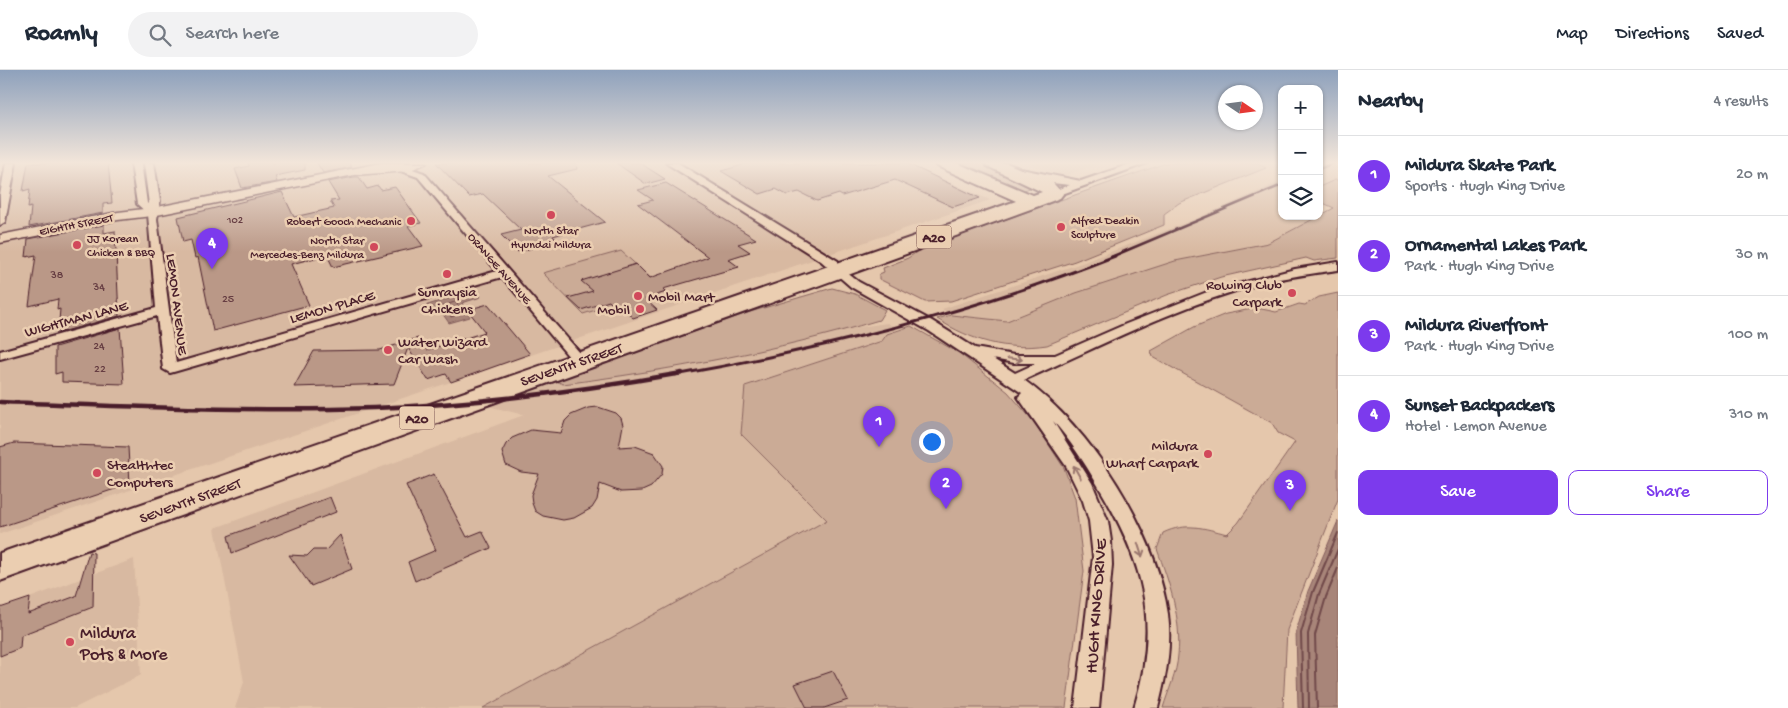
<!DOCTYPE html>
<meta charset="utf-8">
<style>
body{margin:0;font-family:"Gochi Hand",sans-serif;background:#f2f2f3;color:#1f2937}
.controls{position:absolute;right:15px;top:15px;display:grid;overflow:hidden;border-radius:10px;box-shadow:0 1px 4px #0004}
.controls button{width:45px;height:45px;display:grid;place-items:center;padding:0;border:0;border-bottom:1px solid #e0e1e3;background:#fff;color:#1f2937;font:25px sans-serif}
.compass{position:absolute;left:1218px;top:15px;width:45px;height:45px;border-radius:50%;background:#fff;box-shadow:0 1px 4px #0004;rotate:103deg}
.you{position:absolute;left:931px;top:371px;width:18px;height:18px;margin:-12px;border:4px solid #fff;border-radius:50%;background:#1a73e8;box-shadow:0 0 0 8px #1a73e833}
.badge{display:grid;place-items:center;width:32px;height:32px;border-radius:50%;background:#7c3aed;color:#fff;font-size:16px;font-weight:700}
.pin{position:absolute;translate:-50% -41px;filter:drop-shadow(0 1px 2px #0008)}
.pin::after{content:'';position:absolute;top:26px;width:18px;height:15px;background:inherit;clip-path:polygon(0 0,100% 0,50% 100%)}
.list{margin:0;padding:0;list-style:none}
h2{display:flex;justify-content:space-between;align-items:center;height:65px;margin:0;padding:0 20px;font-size:21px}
h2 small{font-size:16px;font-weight:400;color:#747a83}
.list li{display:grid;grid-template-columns:32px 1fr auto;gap:15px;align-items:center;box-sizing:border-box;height:80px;padding:0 20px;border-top:1px solid #e0e1e3}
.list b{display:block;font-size:19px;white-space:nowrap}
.list p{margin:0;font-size:16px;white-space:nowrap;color:#747a83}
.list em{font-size:16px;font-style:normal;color:#747a83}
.actions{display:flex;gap:10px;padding:15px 20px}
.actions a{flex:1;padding:11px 0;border:1px solid #7c3aed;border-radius:10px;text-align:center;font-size:18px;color:#7c3aed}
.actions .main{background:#7c3aed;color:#fff}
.icon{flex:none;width:28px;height:28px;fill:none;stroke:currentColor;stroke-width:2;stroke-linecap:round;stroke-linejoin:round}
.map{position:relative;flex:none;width:1338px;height:638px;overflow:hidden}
header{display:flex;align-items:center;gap:30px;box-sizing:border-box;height:70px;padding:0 25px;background:#fff;border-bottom:1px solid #e0e1e3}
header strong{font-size:24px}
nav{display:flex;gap:28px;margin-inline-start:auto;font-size:18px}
.search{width:350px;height:45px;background:#f2f2f3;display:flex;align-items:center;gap:12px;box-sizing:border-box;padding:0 18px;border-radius:28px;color:#747a83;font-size:19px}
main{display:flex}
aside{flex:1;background:#fff}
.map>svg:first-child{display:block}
.built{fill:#d8b9a1}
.green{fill:#cbab96;stroke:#8a6560}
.water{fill:#a88579;stroke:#825c5a}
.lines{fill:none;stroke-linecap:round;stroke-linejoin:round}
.shore-far1{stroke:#70484a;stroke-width:1}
.shore{stroke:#70484a;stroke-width:2}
.building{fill:#ba9887;stroke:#4a1f2b}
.minor-casing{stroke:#4a1f2b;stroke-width:4}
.tertiary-casing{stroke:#4a1f2b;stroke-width:3}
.trunk-casing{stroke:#4a1f2b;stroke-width:4}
.minor{fill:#ebceb1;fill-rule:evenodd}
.tertiary{fill:#ebceb1;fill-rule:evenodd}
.trunk{fill:#ebceb1;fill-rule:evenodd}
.rail-far2{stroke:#4a1f2b;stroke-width:2.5}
.rail-far1{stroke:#4a1f2b;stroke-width:3}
.rail{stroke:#4a1f2b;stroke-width:4.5}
.oneway{stroke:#9a766e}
.poi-dot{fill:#d1495b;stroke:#ebceb1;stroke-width:2}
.labels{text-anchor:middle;stroke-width:5;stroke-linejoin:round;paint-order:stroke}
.far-number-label{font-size:11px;fill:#663d42}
.far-poi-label{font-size:12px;fill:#4a1f2b;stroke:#ebceb1;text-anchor:start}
.far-street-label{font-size:12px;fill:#4a1f2b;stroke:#ebceb1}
.number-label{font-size:12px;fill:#663d42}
.shield{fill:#ebceb1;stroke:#7a5453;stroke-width:1}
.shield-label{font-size:14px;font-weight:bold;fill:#4a1f2b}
.poi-label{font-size:15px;fill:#4a1f2b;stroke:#ebceb1;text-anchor:end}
.street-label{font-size:15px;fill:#4a1f2b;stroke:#ebceb1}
.near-street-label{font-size:18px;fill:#4a1f2b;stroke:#ebceb1}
.near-poi-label{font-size:18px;fill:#4a1f2b;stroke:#ebceb1;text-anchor:start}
</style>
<header>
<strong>Roamly</strong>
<div class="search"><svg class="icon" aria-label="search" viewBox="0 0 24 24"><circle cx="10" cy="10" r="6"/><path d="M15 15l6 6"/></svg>Search here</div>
<nav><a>Map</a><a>Directions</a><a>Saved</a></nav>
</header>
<main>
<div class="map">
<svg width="1338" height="638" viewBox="0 0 1338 638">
<rect width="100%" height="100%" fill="#e5c7ac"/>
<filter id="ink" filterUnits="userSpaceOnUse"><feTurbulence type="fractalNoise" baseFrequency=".02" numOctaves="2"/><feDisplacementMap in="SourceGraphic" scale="10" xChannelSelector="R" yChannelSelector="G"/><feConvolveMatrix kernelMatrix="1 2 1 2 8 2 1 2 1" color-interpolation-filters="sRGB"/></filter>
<g filter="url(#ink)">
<path class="built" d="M9 93H906L990 130 0 464V147Z
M1028 93H1101L1064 106Z
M1325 93H1338V110L1319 117V95Z
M1282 111V146H1319L1268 173 1175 191 1076 223 1007 251 951 245 942 239 1082 193 1198 148Z
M888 253 896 260 887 264 882 271 745 316 741 364 827 450 483 638H235L244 612 215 458 524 345 488 336 556 311 563 314 690 295 851 258Z
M134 489 141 605 75 638H0V539Z"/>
<path class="green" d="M950 93H985L1039 115 1018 122Z
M1166 93H1258L1266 98 1179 133 1164 144V155L1075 191 951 231 925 232 879 209V204L884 202 883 198 908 188 921 179Z
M1335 110H1338V188L1314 191 1306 188 1221 207 1167 225 1047 275C1006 281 972 271 937 249L951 245 1007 251 1076 223 1175 191 1268 173 1334 138 1319 131V117Z
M621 181 666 222 616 239 612 235 583 244 543 203Z
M832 218 855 224 885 240 879 250C776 281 670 300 563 314L556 311 750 242Z
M1338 223V429L1287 560 1283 638H1163C1168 621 1177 603 1178 585 1182 549 1169 512 1157 479L1163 463C1186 452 1204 458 1227 464L1238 453 1295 372 1278 363 1272 353 1153 287 1151 281 1194 257 1226 244 1257 238 1276 242 1299 234 1305 235 1319 227Z
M911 256 959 283 1008 322 1034 352 1064 398 1075 428 1084 501 1066 638H483L827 450 741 364 745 316 882 271 887 264Z"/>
<path class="water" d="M476 220 481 227 462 233 470 247 449 253 440 240 426 244 421 237Z
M1338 451V638H1298L1296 562 1308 521Z"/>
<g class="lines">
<path class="shore-far1" d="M456 232 462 243 451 247 444 236Z"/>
<path class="shore" d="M1303 638 1301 563 1313 522 1338 463
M1309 638 1308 564 1319 524 1338 479
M1317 638 1315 565 1326 527 1338 498"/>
</g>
<path class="building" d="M28 93H108L112 133 103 134V143L29 157 31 137 28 138 30 119 23 121Z
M248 93H305V100L275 106 277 112 242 118 235 99 249 96Z
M317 93H349L352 97 323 103Z
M436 93H576L577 99 548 106 605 152 553 166 558 171 518 182 501 165 521 160 483 124 469 127Z
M616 93H640L665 109 646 114Z
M750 93H906L980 128 953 137 895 110 842 126 839 124 817 131 799 122 787 125 776 119 760 124 721 101Z
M354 107H359L367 119 378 116 381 120 395 117 421 153 408 156 423 176 333 197 327 185 291 194 309 235 213 261 198 187 195 188 191 170 183 172 178 147 282 122 294 147 334 138 330 131 339 130 328 112Z
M666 113 756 169 738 174 750 182 728 189 739 197 663 219 666 222 645 229 657 240 633 248 621 237 616 239 609 231 581 240 568 228 593 221 581 211 636 194 650 208 708 187 638 134 653 130 638 120Z
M104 155V163L115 161 119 246 58 263 60 239 57 240 58 229 29 236 36 185 26 187 28 169Z
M488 234 530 284 451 312 446 304 428 310 408 278 394 314 294 317 314 281 380 280 418 268 427 280 485 262 470 243 476 241 474 238Z
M120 258 124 314 62 312V302L55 304V277Z
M598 337 616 343 621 348 623 355 619 377 635 376 654 383 663 396 662 404 651 417 642 421 621 422 600 414 597 430 592 438 574 448 563 450 543 446 535 441 532 433 531 425 539 404 521 402 506 395 502 382 506 374 512 368 531 360 561 363 565 351 571 345 588 338Z
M14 373 128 377 130 414 0 457V377Z
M434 404 467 467 482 461 491 478 415 511 408 492 436 480 406 415Z
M330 427 336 442 232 483 228 466Z
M340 465 352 499 311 516 289 485 307 486 313 480H326Z
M89 482 94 483 93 537 21 565 20 578 0 586V538L30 528 28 544 76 526Z
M833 601 848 630 824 638H807L795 614Z"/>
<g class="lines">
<g class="minor-casing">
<path id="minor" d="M6 93H16L5 152 0 155V125Z
M131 93H141L147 133 149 135 144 93H154L160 131 157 149 176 293 497 201 418 107 398 100V96L401 95 424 103 587 291 585 294H575L502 207 170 303 163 299 157 246 0 289V281L156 238 148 144 137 134Z
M666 93H678L838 191V196L859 212 932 251 975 278 1014 285H1055L1126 254 1207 222 1295 199 1338 192V200C1310 204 1283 207 1256 215 1175 237 1100 276 1024 310 1092 359 1156 461 1168 544 1172 577 1166 607 1158 638H1134C1161 550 1143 491 1097 414 1084 392 1070 370 1053 351L1092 413 1108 451 1111 471 1112 495 1099 638H1075L1093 487 1089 451 1083 431 1066 396 1018 327 1022 323 929 261 851 217 821 191ZM993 289 1014 293H1037L1015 303Z
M1133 93H1147L1054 127 1049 124 1050 122 1070 115 1052 113 1016 102 1021 99 1081 111Z"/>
</g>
<g class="tertiary-casing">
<path id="tertiary" d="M381 93H427L408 101 354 105 152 146 118 150 0 173V165L118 142 152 138Z"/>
</g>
<g class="trunk-casing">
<path id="trunk" d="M935 93H957L1033 125 1042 122 987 96 985 93H1007L1053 113 1063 124 1060 128 1039 136 0 511V483L1016 131 937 96Z"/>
</g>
<use href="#minor" class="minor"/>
<use href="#tertiary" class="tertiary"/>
<use href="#trunk" class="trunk"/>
<path class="rail-far2" d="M1319 99 1333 93
M1111 187 1282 115"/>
<path class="rail-far1" d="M675 305C824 279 974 242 1115 186"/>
<path class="rail" d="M0 332C125 336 249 342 374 338 477 334 580 321 682 303"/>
</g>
<defs><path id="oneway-shaft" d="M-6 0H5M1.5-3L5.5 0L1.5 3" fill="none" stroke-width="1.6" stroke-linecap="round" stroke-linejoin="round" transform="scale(1.25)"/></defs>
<g class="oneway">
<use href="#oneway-shaft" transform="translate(1015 289) rotate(6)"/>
<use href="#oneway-shaft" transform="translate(1077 402) rotate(-119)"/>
<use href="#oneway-shaft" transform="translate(1140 480) rotate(72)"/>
</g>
</g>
<linearGradient id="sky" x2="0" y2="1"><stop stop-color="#8ea1bc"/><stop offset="0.51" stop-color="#f3e6da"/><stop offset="1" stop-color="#f3e6da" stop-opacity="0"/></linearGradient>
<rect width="1338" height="182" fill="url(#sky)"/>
<g class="poi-dot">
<circle cx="551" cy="145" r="5"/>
<circle cx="411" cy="151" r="5"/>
<circle cx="1061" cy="157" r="5"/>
<circle cx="77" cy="175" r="5"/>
<circle cx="374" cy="177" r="5"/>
<circle cx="447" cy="204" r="5"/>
<circle cx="1292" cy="223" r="5"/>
<circle cx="638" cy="226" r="5"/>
<circle cx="640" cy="239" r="5"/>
<circle cx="388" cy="280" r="5"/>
<circle cx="1208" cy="384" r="5"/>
<circle cx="97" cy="403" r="5"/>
<circle cx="70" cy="572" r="5"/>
</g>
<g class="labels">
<g class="far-number-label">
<text x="235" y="153">102</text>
</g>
<g class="far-poi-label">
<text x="1071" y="154">Alfred Deakin<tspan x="1071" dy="14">Sculpture</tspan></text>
<text x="401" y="155" text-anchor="end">Robert Gooch Mechanic</text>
<text x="551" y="164" text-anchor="middle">North Star<tspan x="551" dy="14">Hyundai Mildura</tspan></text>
<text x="87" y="172">JJ Korean<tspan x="87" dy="14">Chicken &amp; BBQ</tspan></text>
<text x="364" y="174" text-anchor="end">North Star<tspan x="364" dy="14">Mercedes-Benz Mildura</tspan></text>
</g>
<g class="far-street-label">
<text transform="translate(76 154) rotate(-11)" y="4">EIGHTH STREET</text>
<text transform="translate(500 198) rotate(49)" y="4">ORANGE AVENUE</text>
</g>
<g class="number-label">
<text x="57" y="208">38</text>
<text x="99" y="220">34</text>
<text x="228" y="232">25</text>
<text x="99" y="279">24</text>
<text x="100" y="302">22</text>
</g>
<g class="shield">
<rect x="916.5" y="155.5" width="35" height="23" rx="4"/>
<rect x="399.5" y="336.5" width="35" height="23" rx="4"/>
</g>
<g class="shield-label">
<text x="934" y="172">A20</text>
<text x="417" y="353">A20</text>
</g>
<g class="poi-label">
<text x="1282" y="219">Rowing Club<tspan x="1282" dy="17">Carpark</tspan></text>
<text x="447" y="226" text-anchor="middle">Sunraysia<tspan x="447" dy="17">Chickens</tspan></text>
<text x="648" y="231" text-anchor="start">Mobil Mart</text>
<text x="630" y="244">Mobil</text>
<text x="398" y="276" text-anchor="start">Water Wizard<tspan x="398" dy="17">Car Wash</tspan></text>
<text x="1198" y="380">Mildura<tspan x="1198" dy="17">Wharf Carpark</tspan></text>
<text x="107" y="399" text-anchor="start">Stealthtec<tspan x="107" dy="17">Computers</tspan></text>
</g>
<g class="street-label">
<text transform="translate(178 234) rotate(83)" y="5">LEMON AVENUE</text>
<text transform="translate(332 236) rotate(-16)" y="5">LEMON PLACE</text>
<text transform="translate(76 248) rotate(-15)" y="5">WIGHTMAN LANE</text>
<text transform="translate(571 294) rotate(-19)" y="5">SEVENTH STREET</text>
<text transform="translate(190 430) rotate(-20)" y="5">SEVENTH STREET</text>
</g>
<g class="near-street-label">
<text transform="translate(1095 536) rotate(-86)" y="6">HUGH KING DRIVE</text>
</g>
<g class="near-poi-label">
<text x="80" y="568">Mildura<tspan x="80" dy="21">Pots &amp; More</tspan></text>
</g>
</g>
</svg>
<div class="controls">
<button>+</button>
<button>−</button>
<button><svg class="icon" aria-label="layers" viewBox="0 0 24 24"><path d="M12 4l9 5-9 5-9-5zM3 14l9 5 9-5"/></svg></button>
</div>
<svg class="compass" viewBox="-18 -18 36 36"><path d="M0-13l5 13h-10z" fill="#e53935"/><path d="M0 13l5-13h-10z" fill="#747a83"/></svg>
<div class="you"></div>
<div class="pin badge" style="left:879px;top:377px">1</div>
<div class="pin badge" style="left:946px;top:439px">2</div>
<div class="pin badge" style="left:1290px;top:441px">3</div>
<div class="pin badge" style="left:212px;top:199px">4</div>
</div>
<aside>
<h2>Nearby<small>4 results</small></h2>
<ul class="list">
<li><span class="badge">1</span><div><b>Mildura Skate Park</b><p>Sports · Hugh King Drive</p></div><em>20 m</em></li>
<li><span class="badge">2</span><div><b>Ornamental Lakes Park</b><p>Park · Hugh King Drive</p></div><em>30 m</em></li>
<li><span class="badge">3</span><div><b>Mildura Riverfront</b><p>Park · Hugh King Drive</p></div><em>100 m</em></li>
<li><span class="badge">4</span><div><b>Sunset Backpackers</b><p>Hotel · Lemon Avenue</p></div><em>310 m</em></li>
</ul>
<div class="actions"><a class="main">Save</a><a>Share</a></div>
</aside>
</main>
